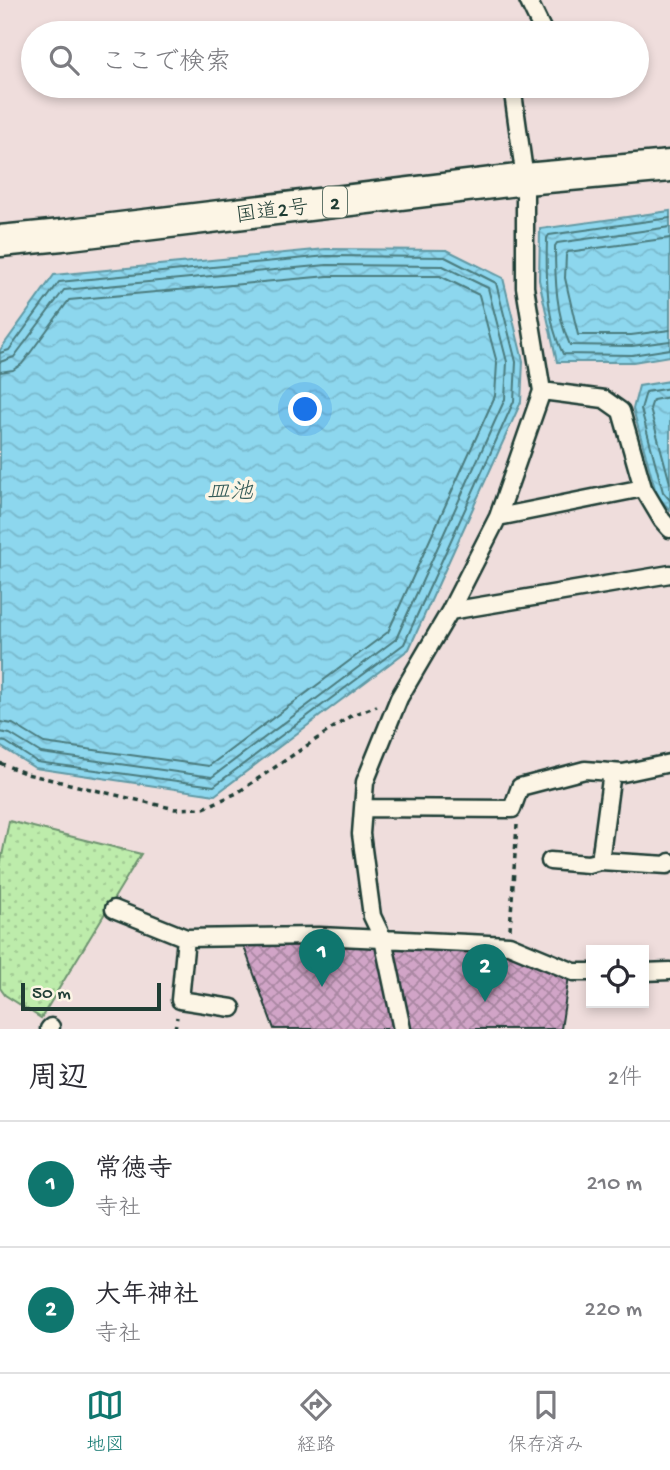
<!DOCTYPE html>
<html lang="ja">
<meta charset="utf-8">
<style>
body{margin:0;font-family:"Gochi Hand","Klee One",sans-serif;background:#f2f2f3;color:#2b2b33}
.controls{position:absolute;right:21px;bottom:21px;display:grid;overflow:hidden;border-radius:0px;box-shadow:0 4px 10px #0003}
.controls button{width:63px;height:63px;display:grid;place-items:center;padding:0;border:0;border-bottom:2px solid #e1e1e2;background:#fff;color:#2b2b33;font:35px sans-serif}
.scale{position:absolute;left:21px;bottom:18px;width:140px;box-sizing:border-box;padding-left:7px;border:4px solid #1f3d34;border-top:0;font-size:19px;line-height:24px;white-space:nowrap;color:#1f3d34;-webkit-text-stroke:5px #fcf5e5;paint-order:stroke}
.you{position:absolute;left:306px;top:410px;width:24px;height:24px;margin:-18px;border:5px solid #fff;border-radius:50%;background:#1a73e8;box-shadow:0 0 0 10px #1a73e833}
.badge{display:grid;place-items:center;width:46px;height:46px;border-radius:50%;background:#0f766e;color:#fff;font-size:23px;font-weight:700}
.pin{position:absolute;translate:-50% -58px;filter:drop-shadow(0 2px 4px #0008)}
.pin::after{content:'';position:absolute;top:37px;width:24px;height:21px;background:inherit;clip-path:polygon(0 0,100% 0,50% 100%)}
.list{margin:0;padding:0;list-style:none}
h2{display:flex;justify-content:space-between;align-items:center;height:91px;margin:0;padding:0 28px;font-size:30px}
h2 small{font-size:23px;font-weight:400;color:#7c7c81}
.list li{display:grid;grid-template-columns:46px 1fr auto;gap:21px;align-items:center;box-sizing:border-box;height:126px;padding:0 28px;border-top:2px solid #e1e1e2}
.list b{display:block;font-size:26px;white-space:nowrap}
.list p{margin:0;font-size:23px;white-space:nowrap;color:#7c7c81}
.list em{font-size:23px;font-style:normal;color:#7c7c81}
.icon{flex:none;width:38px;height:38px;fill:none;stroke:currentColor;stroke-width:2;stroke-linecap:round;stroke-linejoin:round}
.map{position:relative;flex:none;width:670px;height:1029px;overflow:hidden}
.search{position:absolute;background:#fff;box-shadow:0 4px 10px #0003;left:21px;right:21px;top:21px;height:77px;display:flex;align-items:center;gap:18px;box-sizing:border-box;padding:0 24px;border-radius:38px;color:#7c7c81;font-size:26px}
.sheet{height:343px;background:#fff}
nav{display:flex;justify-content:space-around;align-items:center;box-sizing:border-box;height:98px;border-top:2px solid #e1e1e2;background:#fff;font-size:19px;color:#7c7c81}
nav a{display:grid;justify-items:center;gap:4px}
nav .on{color:#0f766e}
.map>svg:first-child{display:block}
.grass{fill:url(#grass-dots);stroke:#6e9470;stroke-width:2}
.water{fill:url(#water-waves);stroke:#6199a4;stroke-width:2}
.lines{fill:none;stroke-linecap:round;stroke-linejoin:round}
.shore{stroke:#4b7b7e;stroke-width:2}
.building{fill:url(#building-cross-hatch);stroke:#1f3d34;stroke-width:2}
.street-casing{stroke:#1f3d34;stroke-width:21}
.highway-casing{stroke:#1f3d34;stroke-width:35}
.path{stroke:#1f3d34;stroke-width:3.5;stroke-dasharray:5 5;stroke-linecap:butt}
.street{stroke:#fcf5e5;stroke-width:16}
.highway{stroke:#fcf5e5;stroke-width:30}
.labels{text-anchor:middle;stroke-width:7;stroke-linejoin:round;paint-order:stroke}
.shield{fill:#fcf5e5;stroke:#617469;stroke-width:2}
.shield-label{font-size:19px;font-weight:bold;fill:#1f3d34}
.street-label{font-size:21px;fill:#1f3d34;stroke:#fcf5e5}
.water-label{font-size:23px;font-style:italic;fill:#355c59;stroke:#fcf5e5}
</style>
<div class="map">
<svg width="670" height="1029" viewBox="0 0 670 1029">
<defs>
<pattern id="grass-dots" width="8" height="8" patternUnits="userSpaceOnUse" patternTransform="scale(1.75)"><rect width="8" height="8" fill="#bdecab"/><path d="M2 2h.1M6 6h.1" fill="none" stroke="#a2cb94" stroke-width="1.8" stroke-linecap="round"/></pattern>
<pattern id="water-waves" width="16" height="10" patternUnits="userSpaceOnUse" patternTransform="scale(1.75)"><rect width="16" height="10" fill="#8dd7ee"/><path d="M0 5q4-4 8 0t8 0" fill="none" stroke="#79b9cd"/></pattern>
<pattern id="building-cross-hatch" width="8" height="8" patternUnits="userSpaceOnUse" patternTransform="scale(1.75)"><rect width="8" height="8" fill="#d1a4c7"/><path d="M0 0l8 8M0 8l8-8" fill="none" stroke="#a987a2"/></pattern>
</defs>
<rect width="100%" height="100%" fill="#efdddc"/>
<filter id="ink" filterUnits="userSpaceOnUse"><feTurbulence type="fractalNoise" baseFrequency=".0143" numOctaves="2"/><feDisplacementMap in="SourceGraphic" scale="14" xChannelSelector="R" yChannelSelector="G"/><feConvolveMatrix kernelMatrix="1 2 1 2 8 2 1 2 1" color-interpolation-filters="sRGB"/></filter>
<g filter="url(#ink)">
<path class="grass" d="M9 821 141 854 41 1018 5 995 0 988V866Z"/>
<path class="water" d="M670 211V356L633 362H557L539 280 540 229Z
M326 249 447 250 503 278 523 361 521 402 409 649 215 795 35 768 0 746V350L54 275Z
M670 381V510L657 496 633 409 639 386Z"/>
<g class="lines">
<path class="shore" d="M670 218 549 235 547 238C546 276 546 320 563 354L632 355 670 349
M670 227 557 243 555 246C555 278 556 316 570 345L632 346 670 341
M670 238 568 252 566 255 565 278 578 335H631L670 330
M0 353 9 350 59 282 327 256 445 257 496 283 516 362 514 401 404 644 214 786 37 762 6 742 0 741
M0 362 14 357 64 290 327 265 443 266 488 288 507 362 505 399 396 639 212 777 41 753 10 734 0 732
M0 372 13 370 22 364 69 300 328 276H440L479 295 497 363 495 396 388 632 209 766 44 743 13 724 0 722
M670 388 646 392 641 409 663 492 670 500
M670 397 653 400 650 409 670 483"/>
</g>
<path class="building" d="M243 944H377L395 1029H274Z
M393 945 505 951 569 976 561 1029H409Z"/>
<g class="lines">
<g class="street-casing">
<path id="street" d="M528 0 544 33
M542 391 604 399 621 411 643 488 662 520 670 529
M498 517 643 488
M450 611 670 574
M612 772 600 861 667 865 670 862
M363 808 512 809 520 787 585 770 623 773 670 763
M550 861 588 864 600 861
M114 909 186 938 319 936 509 945 574 972H591
M186 938 180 1000 232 1008
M644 972 670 971
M49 1029 51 1027
M402 1029 383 939 372 916 361 834 365 782 399 698 450 611 498 517 542 391 525 287V179L512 86"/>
</g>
<g class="highway-casing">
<path id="highway" d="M0 241 62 235 525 179 670 166"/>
</g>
<path class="path" d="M0 763 27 774 175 809 204 808 237 793 352 715 377 706
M510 929 517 825
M175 1029 177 1017"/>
<use href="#street" class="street"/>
<use href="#highway" class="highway"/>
</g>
</g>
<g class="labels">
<rect class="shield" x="323" y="186.5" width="24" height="31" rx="5"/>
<g class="shield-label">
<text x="335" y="209">2</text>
</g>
<g class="street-label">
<text transform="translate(272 210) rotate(-7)" y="7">国道2号</text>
</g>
<g class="water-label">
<text x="230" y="498">皿池</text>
</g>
</g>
</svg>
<div class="controls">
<button><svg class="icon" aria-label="locate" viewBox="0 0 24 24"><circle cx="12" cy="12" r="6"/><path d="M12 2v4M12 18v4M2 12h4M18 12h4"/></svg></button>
</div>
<div class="scale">50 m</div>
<div class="you"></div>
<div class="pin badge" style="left:322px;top:987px">1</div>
<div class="pin badge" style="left:485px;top:1002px">2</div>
<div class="search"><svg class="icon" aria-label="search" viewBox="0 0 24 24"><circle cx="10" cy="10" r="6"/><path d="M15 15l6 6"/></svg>ここで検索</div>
</div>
<section class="sheet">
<h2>周辺<small>2件</small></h2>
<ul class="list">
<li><span class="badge">1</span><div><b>常徳寺</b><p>寺社</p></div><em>210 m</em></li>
<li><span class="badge">2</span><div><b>大年神社</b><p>寺社</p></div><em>220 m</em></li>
</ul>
</section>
<nav>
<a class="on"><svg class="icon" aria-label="map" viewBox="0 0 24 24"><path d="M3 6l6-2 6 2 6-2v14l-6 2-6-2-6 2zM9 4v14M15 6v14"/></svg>地図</a>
<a><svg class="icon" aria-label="directions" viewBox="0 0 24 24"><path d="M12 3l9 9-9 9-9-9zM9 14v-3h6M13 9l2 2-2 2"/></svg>経路</a>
<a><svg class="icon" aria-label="saved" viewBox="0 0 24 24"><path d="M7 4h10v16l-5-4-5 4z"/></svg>保存済み</a>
</nav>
